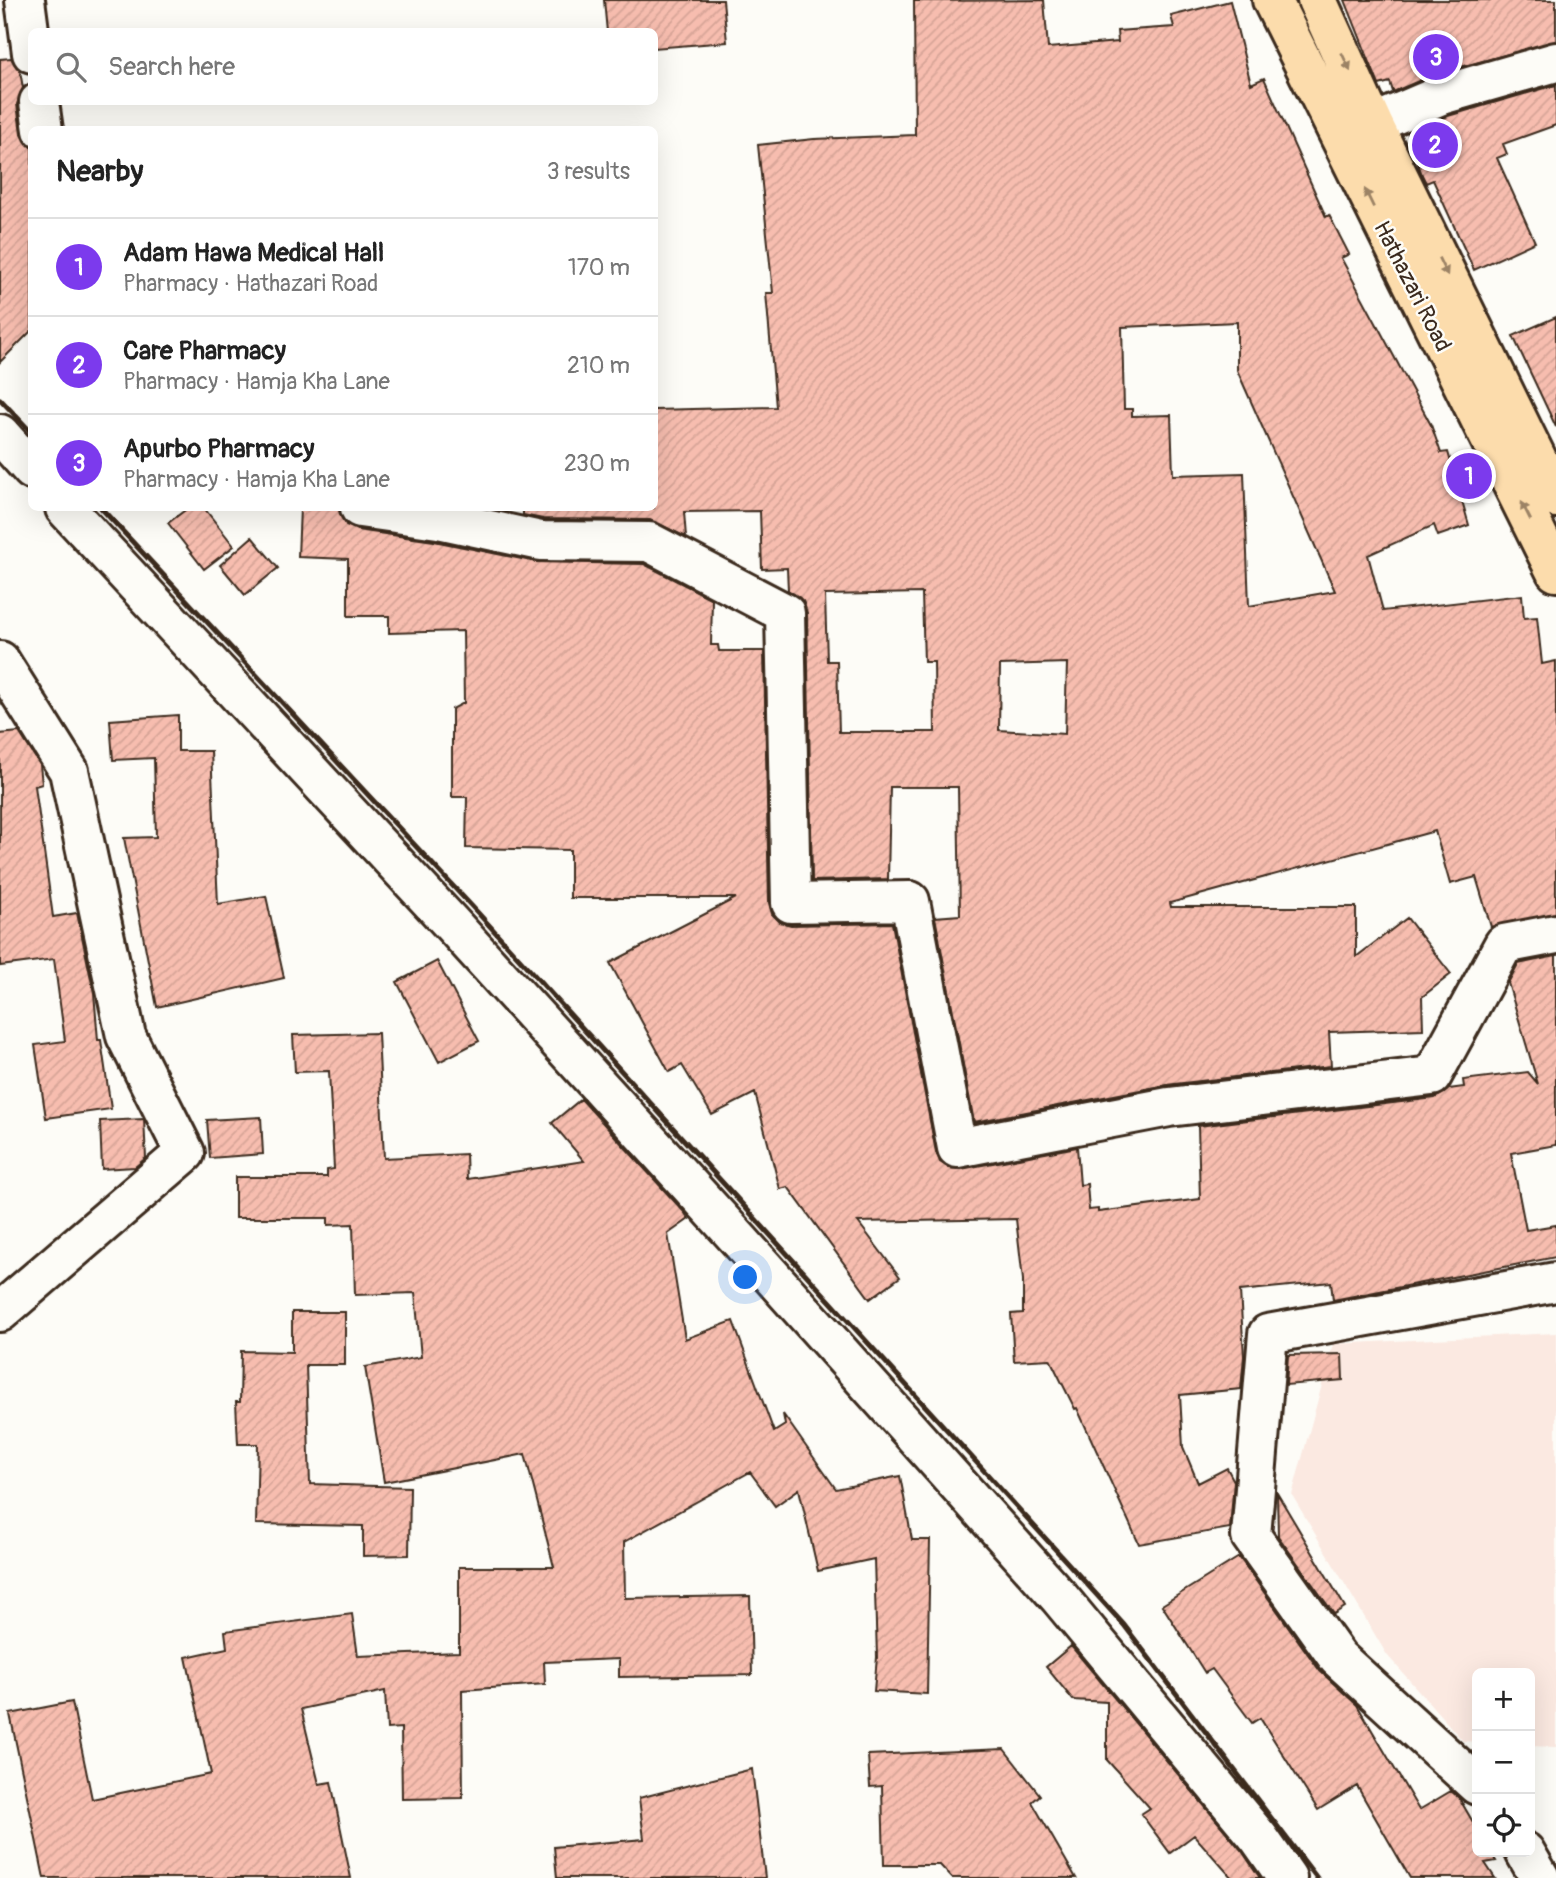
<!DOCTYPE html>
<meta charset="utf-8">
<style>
body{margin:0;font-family:Pangolin,sans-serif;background:#f6f6f6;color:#222}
.controls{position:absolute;right:21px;bottom:21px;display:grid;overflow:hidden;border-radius:10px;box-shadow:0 7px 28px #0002}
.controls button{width:63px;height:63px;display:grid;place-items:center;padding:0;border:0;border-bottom:2px solid #e0e0e0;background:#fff;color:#222;font:35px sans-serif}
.you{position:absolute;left:746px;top:1278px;width:24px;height:24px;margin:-18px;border:5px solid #fff;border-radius:50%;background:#1a73e8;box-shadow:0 0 0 10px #1a73e833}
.badge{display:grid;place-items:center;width:46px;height:46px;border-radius:50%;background:#7c3aed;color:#fff;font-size:23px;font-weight:700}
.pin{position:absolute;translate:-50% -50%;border:4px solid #fff;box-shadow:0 2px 7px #0006}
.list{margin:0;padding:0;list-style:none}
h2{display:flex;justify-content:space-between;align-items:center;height:91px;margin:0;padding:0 28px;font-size:30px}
h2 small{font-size:23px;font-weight:400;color:#767676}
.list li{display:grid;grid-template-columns:46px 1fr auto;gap:21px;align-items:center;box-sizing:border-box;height:98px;padding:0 28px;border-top:2px solid #e0e0e0}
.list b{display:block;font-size:26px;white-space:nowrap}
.list p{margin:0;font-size:23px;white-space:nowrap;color:#767676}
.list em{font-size:23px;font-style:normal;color:#767676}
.icon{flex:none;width:38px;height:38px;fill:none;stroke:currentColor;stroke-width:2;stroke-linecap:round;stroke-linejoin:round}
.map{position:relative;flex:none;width:1556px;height:1878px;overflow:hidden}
.search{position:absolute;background:#fff;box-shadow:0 7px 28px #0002;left:28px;top:28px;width:630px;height:77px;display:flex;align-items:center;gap:18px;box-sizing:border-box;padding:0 24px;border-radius:10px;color:#767676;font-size:26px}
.panel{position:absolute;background:#fff;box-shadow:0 7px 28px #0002;left:28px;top:126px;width:630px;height:385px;border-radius:10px}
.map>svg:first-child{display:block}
.built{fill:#fbe9e1}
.building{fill:url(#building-hatch);stroke:#3b2a1e;stroke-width:2;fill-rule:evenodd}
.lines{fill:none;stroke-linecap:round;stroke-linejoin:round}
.minor-casing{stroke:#3b2a1e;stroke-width:44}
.trunk-casing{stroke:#3b2a1e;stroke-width:44}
.minor{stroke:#fdfcf7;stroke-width:38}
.trunk{stroke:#fcdcac;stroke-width:38}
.rail{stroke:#3b2a1e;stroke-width:5}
.oneway{fill:#9c8365}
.labels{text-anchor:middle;stroke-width:5;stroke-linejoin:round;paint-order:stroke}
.street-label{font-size:23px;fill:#3b2a1e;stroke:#fdfcf7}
</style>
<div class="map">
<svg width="1556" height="1878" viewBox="0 0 1556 1878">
<defs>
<pattern id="building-hatch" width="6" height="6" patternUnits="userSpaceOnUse" patternTransform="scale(1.75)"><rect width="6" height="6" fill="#f7bdaf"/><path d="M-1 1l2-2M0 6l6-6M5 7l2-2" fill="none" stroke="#d5a396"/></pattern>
</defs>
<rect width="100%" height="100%" fill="#fdfcf7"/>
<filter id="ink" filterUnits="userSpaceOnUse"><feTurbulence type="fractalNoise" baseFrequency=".0143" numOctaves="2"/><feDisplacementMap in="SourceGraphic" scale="14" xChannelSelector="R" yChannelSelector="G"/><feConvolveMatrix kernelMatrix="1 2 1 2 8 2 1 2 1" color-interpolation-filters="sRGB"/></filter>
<g filter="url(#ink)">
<path class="built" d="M1556 1333V1747L1530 1746V1673H1477V1742L1463 1741 1387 1655 1292 1495 1333 1344Z"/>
<path class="building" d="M604 0H723L727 42 654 48V32H607Z
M1044 0 1048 48 1118 42 1117 31 1174 27 1171 16 1230 1 1251 84 1264 78 1326 217 1329 215 1349 254 1341 258 1431 425 1441 453 1448 452 1469 525 1438 536 1434 525 1368 555 1383 611 1522 595 1524 618 1537 617 1542 664 1556 661V913L1491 927 1476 877 1450 884 1435 831 1170 903 1171 907H1356V957L1407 918 1451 974 1422 997 1423 1029 1329 1032 1331 1066 1166 1085 974 1122 935 917 960 915 958 787H890L888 879 812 881 807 613 803 601 788 590 787 568 762 569 760 511 684 512 686 537 650 520 543 519 523 515V508H654V410L776 407 766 293H773L758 145 814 139 915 135 914 1ZM1237 322V370L1335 591 1249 606 1244 473 1173 475 1171 415 1132 416V409H1124L1122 327ZM922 593 924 662H934L935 732H839L837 661H827L825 595ZM1067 663 1065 734 999 730 1000 665Z
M1345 0H1556V41L1435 74 1393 92 1390 82 1379 85Z
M11 58 20 71 23 88 17 104 21 133 32 148V330L0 362V59Z
M1556 85V125L1503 144 1507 154 1497 158 1535 242 1474 270 1433 180 1426 183 1422 175 1408 133 1448 116Z
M1556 317V427L1513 336Z
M188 508H204L234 546 204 569 168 523Z
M300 508H339L346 525 357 530 434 541 536 562 644 564 712 599 711 645H718L719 651H764L769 903 772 914 780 922 791 925 892 923 936 1152 940 1162 949 1168 961 1169 1077 1147 1080 1185 1087 1184 1089 1210 1098 1209V1212L1200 1199 1198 1126 1435 1098 1449 1089 1464 1087 1463 1080 1528 1072 1538 1084 1508 983 1518 964 1556 956V1145L1511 1153 1526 1230 1556 1225V1257L1333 1300 1331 1282 1240 1291 1244 1356 1241 1389 1180 1395 1183 1447 1198 1483 1227 1468 1234 1481 1230 1528 1139 1544 1077 1408 1075 1409 1050 1359 1014 1361 1011 1314 1023 1313V1280L1016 1219 858 1222 900 1277 870 1299 788 1187 780 1189 755 1093 712 1115 682 1065 669 1072 610 963 736 898H570V850L466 848 467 797H452V709L464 703 463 631 389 633V616H348V559L298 557Z
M252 537 278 568 245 595 220 565Z
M178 715V751H211L218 904 266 896 284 978 157 1007 124 838 156 837 154 758 113 760 110 720Z
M19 732 40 765 42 784 35 786 53 917 77 913 94 993 98 1040H101L111 1109 46 1118 35 1045 65 1041 54 959 0 966V734Z
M437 961 479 1041 439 1062 397 982Z
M378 1033 384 1158 466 1154 467 1179 584 1161 552 1123 581 1099 684 1212 689 1219 668 1234 685 1339 733 1321 774 1432 785 1425 783 1414 836 1489 900 1476 912 1540H930L927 1694 874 1691 877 1657 874 1559 818 1571 799 1489 775 1506 750 1472 624 1542 625 1598 750 1596 752 1675 619 1677V1659L544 1662 545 1684 462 1690 463 1798 402 1799 401 1728 387 1729 385 1691 301 1709 319 1784 331 1782 351 1878H44L10 1714 72 1702 92 1799 211 1774 186 1657 227 1648 225 1631 352 1614 358 1656 459 1652V1567H554L525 1454 384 1482 365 1367 421 1357 415 1293 355 1295 353 1224 328 1225V1218H235V1177H327V1170L334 1169 329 1071 295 1072 293 1035Z
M261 1117 263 1154 210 1158 207 1120Z
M144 1119 146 1158 135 1167 102 1169 100 1121Z
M292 1312H345V1365H306L310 1484 410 1487 409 1555 363 1556V1526L256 1524 258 1444H238L236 1402H240L241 1351 292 1352Z
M1342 1354 1343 1380 1286 1385 1288 1355Z
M1277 1493 1345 1607 1334 1614 1278 1536Z
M1239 1557 1320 1671 1357 1705 1419 1810 1451 1791 1459 1798 1477 1829V1852H1490L1496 1861 1485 1863 1495 1878H1410L1357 1786 1318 1810 1260 1718 1252 1723 1212 1669 1205 1673 1162 1605Z
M1071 1646 1242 1851 1260 1878H1232L1194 1835 1170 1853 1141 1814 1150 1808 1107 1760V1702L1073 1700 1046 1667Z
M1004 1749 1040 1795 1032 1802 1076 1878H952L940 1865H884L882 1786 870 1787 868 1755Z
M752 1769 765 1878H557L554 1847 644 1839 639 1798Z"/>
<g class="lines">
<g class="minor-casing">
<path id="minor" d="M25 0 32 53
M39 102 43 130
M1373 124 1441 95 1556 62
M0 434 32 470
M65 508 450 922 741 1242 1059 1597 1259 1838 1287 1878
M360 508 438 519 541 541 649 542 785 613 791 903 910 901 957 1148 1169 1107 1432 1076 1504 944 1556 934
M0 661 69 771 126 1036 185 1153 0 1312
M1477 1785 1338 1658 1251 1536 1268 1334 1556 1282
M1525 1852 1540 1878"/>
</g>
<g class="trunk-casing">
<path id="trunk" d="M1272 0 1556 572
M1317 0 1373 124 1556 498"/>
</g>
<use href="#minor" class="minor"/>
<use href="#trunk" class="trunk"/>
<path class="rail" d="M0 399 32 433
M101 508 478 913 1124 1625 1317 1878"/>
</g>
<defs><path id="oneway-solid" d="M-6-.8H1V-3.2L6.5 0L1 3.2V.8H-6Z" transform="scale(1.75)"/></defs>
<g class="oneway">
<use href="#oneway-solid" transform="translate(1346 62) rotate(65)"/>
<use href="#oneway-solid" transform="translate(1369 198) rotate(-116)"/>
<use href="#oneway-solid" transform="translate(1443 267) rotate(64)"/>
<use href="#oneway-solid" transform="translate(1526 511) rotate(-117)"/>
</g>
</g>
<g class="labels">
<g class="street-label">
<text transform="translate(1413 286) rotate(63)" y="8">Hathazari Road</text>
</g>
</g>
</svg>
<div class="controls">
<button>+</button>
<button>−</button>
<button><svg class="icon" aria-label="locate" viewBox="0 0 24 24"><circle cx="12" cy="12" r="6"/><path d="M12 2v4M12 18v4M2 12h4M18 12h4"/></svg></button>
</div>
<div class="you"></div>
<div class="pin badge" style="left:1469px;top:476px">1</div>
<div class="pin badge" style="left:1435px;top:145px">2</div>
<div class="pin badge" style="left:1436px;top:57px">3</div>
<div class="search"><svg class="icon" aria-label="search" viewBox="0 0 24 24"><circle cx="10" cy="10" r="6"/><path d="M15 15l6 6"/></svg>Search here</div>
<section class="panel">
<h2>Nearby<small>3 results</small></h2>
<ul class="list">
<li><span class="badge">1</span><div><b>Adam Hawa Medical Hall</b><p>Pharmacy · Hathazari Road</p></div><em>170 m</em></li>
<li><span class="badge">2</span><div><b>Care Pharmacy</b><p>Pharmacy · Hamja Kha Lane</p></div><em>210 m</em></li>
<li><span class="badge">3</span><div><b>Apurbo Pharmacy</b><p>Pharmacy · Hamja Kha Lane</p></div><em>230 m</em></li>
</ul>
</section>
</div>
